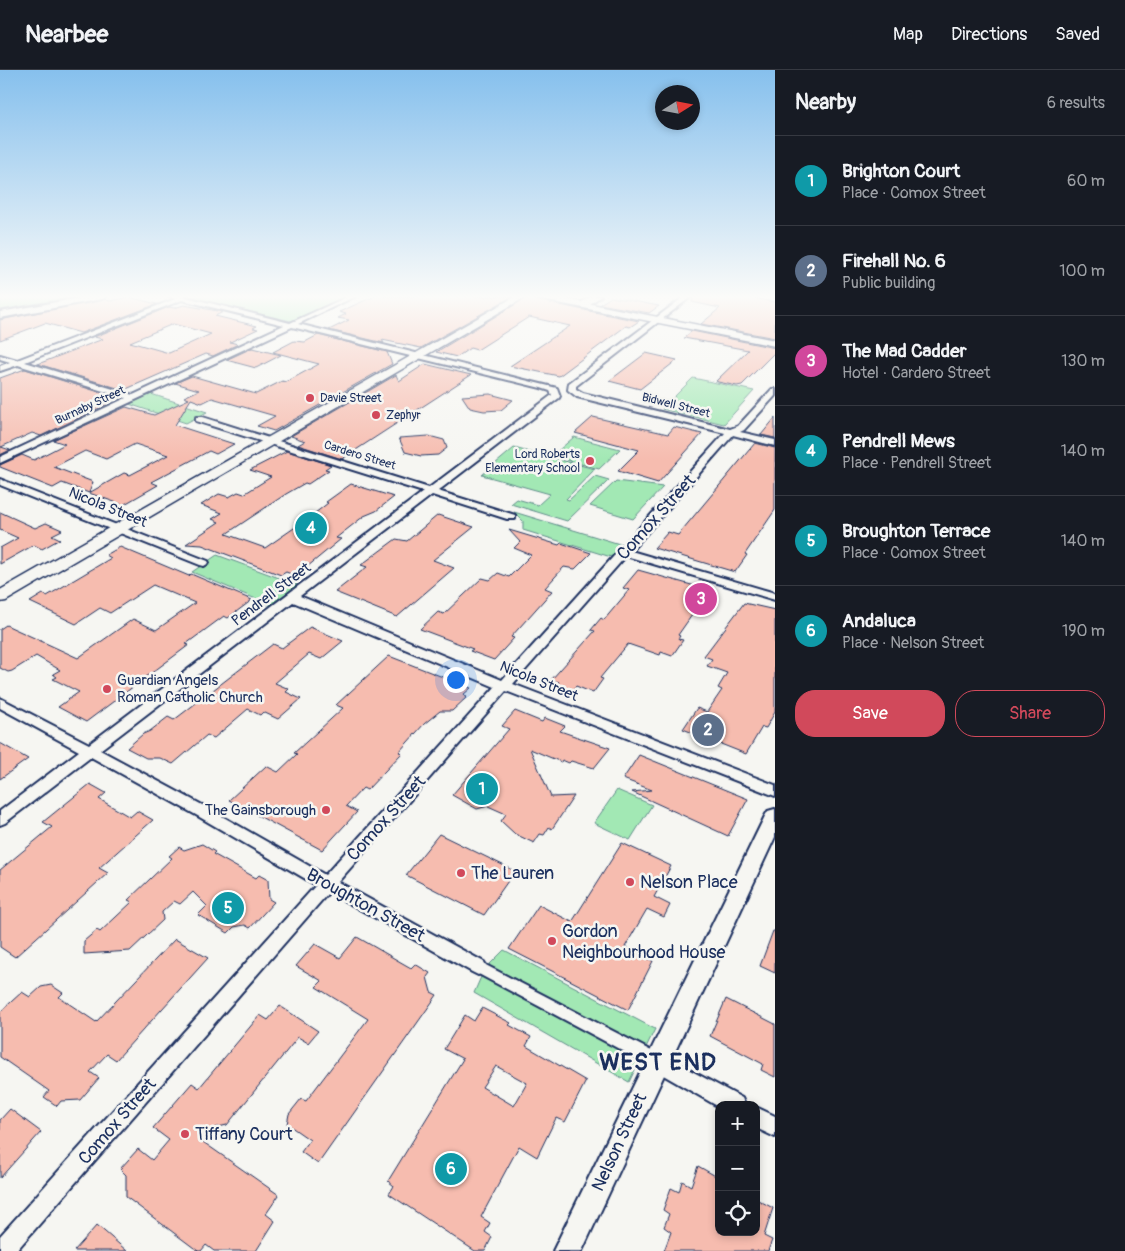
<!DOCTYPE html>
<meta charset="utf-8">
<style>
body{margin:0;font-family:Pangolin,sans-serif;background:#242831;color:#f1f3f6}
.controls{position:absolute;right:15px;bottom:15px;display:grid;overflow:hidden;border-radius:10px;box-shadow:0 2px 8px #0003}
.controls button{width:45px;height:45px;display:grid;place-items:center;padding:0;border:0;border-bottom:1px solid #363941;background:#171b24;color:#f1f3f6;font:25px sans-serif}
.compass{position:absolute;left:655px;top:15px;width:45px;height:45px;border-radius:50%;background:#171b24;box-shadow:0 2px 8px #0003;rotate:79deg}
.you{position:absolute;left:455px;top:609px;width:18px;height:18px;margin:-12px;border:4px solid #fff;border-radius:50%;background:#1a73e8;box-shadow:0 0 0 8px #1a73e833}
.badge{display:grid;place-items:center;width:32px;height:32px;border-radius:50%;background:#d1495b;color:#fff;font-size:16px;font-weight:700}
.pin{position:absolute;translate:-50% -50%;border:2px solid #fff;box-shadow:0 1px 5px #0006}
.list{margin:0;padding:0;list-style:none}
h2{display:flex;justify-content:space-between;align-items:center;height:65px;margin:0;padding:0 20px;font-size:21px}
h2 small{font-size:16px;font-weight:400;color:#9ea1a6}
.list li{display:grid;grid-template-columns:32px 1fr auto;gap:15px;align-items:center;box-sizing:border-box;height:90px;padding:0 20px;border-top:1px solid #363941}
.list b{display:block;font-size:19px;white-space:nowrap}
.list p{margin:0;font-size:16px;white-space:nowrap;color:#9ea1a6}
.list em{font-size:16px;font-style:normal;color:#9ea1a6}
.actions{display:flex;gap:10px;padding:15px 20px}
.actions a{flex:1;padding:11px 0;border:1px solid #d1495b;border-radius:20px;text-align:center;font-size:18px;color:#d1495b}
.actions .main{background:#d1495b;color:#fff}
.icon{flex:none;width:28px;height:28px;fill:none;stroke:currentColor;stroke-width:2;stroke-linecap:round;stroke-linejoin:round}
.map{position:relative;flex:none;width:775px;height:1181px;overflow:hidden}
header{display:flex;align-items:center;gap:30px;box-sizing:border-box;height:70px;padding:0 25px;background:#171b24;border-bottom:1px solid #363941}
header strong{font-size:24px}
nav{display:flex;gap:28px;margin-inline-start:auto;font-size:18px}
main{display:flex}
aside{flex:1;background:#171b24}
.map>svg:first-child{display:block}
.green{fill:#a2e8b4;stroke:#5e8c89}
.building{fill:#f6bcaf;stroke:#1b2f5e;fill-rule:evenodd}
.lines{fill:none;stroke-linecap:round;stroke-linejoin:round}
.pedestrian-casing{stroke:#1b2f5e;stroke-width:4}
.minor-casing{stroke:#1b2f5e;stroke-width:4}
.tertiary-casing{stroke:#1b2f5e;stroke-width:4}
.secondary-casing{stroke:#1b2f5e;stroke-width:3}
.pedestrian{fill:#f6f6f2;fill-rule:evenodd}
.minor{fill:#f6f6f2;fill-rule:evenodd}
.tertiary{fill:#f6f6f2;fill-rule:evenodd}
.secondary{fill:#f6f6f2;fill-rule:evenodd}
.poi-dot{fill:#d1495b;stroke:#f6f6f2;stroke-width:2}
.labels{text-anchor:middle;stroke-width:5;stroke-linejoin:round;paint-order:stroke}
.far-poi-label{font-size:12px;fill:#1b2f5e;stroke:#f6f6f2;text-anchor:start}
.far-street-label{font-size:12px;fill:#1b2f5e;stroke:#f6f6f2}
.street-label{font-size:15px;fill:#1b2f5e;stroke:#f6f6f2}
.poi-label{font-size:15px;fill:#1b2f5e;stroke:#f6f6f2;text-anchor:start}
.near-street-label{font-size:18px;fill:#1b2f5e;stroke:#f6f6f2}
.near-poi-label{font-size:18px;fill:#1b2f5e;stroke:#f6f6f2;text-anchor:start}
.near-district-label{font-size:24px;font-weight:bold;letter-spacing:1px;fill:#1b2f5e;stroke:#f6f6f2}
</style>
<header>
<strong>Nearbee</strong>
<nav><a>Map</a><a>Directions</a><a>Saved</a></nav>
</header>
<main>
<div class="map">
<svg width="775" height="1181" viewBox="0 0 775 1181">
<rect width="100%" height="100%" fill="#f6f6f2"/>
<filter id="ink" filterUnits="userSpaceOnUse"><feTurbulence type="fractalNoise" baseFrequency=".02" numOctaves="2"/><feDisplacementMap in="SourceGraphic" scale="10" xChannelSelector="R" yChannelSelector="G"/><feConvolveMatrix kernelMatrix="1 2 1 2 8 2 1 2 1" color-interpolation-filters="sRGB"/></filter>
<g filter="url(#ink)">
<path class="green" d="M0 226H77L0 240Z
M182 226H349L291 251Z
M693 308 754 321 724 354 662 339Z
M151 324 207 342 186 353 129 334Z
M574 367 620 379 599 399 552 386Z
M514 378 595 399 566 429 569 430 595 406 609 410 567 451 511 434 517 429 538 435 550 424 482 405Z
M616 411 663 417 633 449 590 436Z
M514 442 623 475 611 487 523 460V451Z
M217 485 298 515 270 535 192 502Z
M617 720 652 735 630 770 594 753Z
M504 880 655 959 629 1012 474 923 484 900Z"/>
<path class="building" d="M375 226H513L421 278 382 270 384 273 329 260 349 250 338 248 346 244 339 242Z
M694 226H742L775 232V268L701 254 720 238 692 232Z
M129 227 157 234 81 263 45 253 0 270V250L104 229 110 231Z
M611 227 628 230 659 236 649 243 600 234Z
M526 228 589 241 639 251 630 257 626 256 559 306 510 296 570 256 529 247 477 280 470 278 457 287 436 282Z
M184 235 223 242 215 246 257 256 253 258 258 259 230 272 238 274 213 286 206 284 124 320 38 294 103 269 94 267 169 237 174 238ZM173 254 211 264 169 283 130 272Z
M692 261 775 278V282L742 315 737 316 718 312 716 311 748 280 684 268Z
M318 265 387 282 392 294 274 361 257 356 275 346 212 328 202 333 191 329 175 355 234 374 216 384 209 381 151 412 158 415 123 435 89 423 124 403 130 405 168 385 135 374 106 389 85 381 54 397 93 412 89 423 62 413 53 418 0 397V395L22 385 34 390 65 374 53 370 126 337 154 345 189 329 184 327 199 320 175 313 192 306 256 324 282 311 286 312 319 294 273 282 294 271 305 272Z
M252 278 281 285 256 298 226 290Z
M646 283 677 290 640 319 609 311Z
M425 294 471 305 342 389 298 375 305 371 291 366 396 305 399 311Z
M25 299 112 326 104 330 112 332 41 366 32 363 1 377 10 380 0 385V308Z
M490 324 513 330 501 340 484 341 470 338 462 326Z
M593 347 668 364 674 357 702 364 658 413 618 401 639 380 575 363Z
M775 348V368L761 365Z
M429 366 444 370 447 378 438 385 421 386 405 382 399 368Z
M755 373 775 378V440L745 484 747 485 735 502 654 478 668 462 678 465Z
M287 381 331 395 325 399 329 400 308 414 305 413 286 424 226 464 265 478 310 447 328 433 326 432 351 414 394 427 376 441 364 446 336 468 341 469 296 506 286 502 281 505 202 475 186 474 219 452 212 449 222 443 201 435 219 424 229 427 238 422 244 424 271 407 250 400Z
M0 442 35 458 46 453 62 460 52 465 60 469 42 479 34 475 0 494V478L18 468 0 460Z
M438 445 474 457 433 490 454 498 397 547 335 522 367 497 361 495 396 469 407 471Z
M509 460 559 475 561 473 591 483 575 499 564 497 545 518 552 521 511 567 514 568 494 590 470 581 473 579 420 559 438 542 444 544 482 508 490 510 498 503 509 507 531 485 514 478 520 472Z
M120 477 189 506 191 504 252 530 228 548 224 546 186 574 189 575 86 652 58 637 79 622 53 609 57 607 53 604 60 600 36 586 12 601 8 602 0 598V559L6 555 78 588 133 549 156 560 195 533 153 515 110 543 100 538 76 554 30 532 43 524 47 526 111 488 106 485Z
M638 500 695 516 691 520 706 525 678 565 680 566 678 569 683 570 672 586 661 582 660 585 628 574 600 608 603 609 593 623 576 616 573 621 557 615 559 612 551 610 595 561 591 560 601 548 604 550 629 520 623 518Z
M744 533 775 540V642L766 658 762 657 746 684 683 659 697 638 707 642 722 620 718 618 727 603 707 596 712 589 704 586Z
M310 557 343 571 321 589 309 584 275 613 289 619 286 622 301 629 278 649 263 642 260 645 248 639 214 668 207 665 173 694 160 688H146L127 678 143 664 150 661 168 647 174 650 273 574 282 578Z
M389 586 471 618 463 625 467 627 452 641H440L424 654 399 682 402 683 367 720 363 718 346 736 357 742 322 780 229 730 266 696 278 702 297 684 294 683 343 638 336 635Z
M515 641 542 652 545 648 565 656 560 661 610 678 594 698 571 691 569 693 562 690 561 692 530 679 551 727 574 726 552 759 549 757 544 765 540 764 534 773 515 764 501 751 506 744 488 736 477 739 452 725 509 659 502 656Z
M0 673 28 689 0 709Z
M639 685 748 729 728 766 632 722 652 720 623 709Z
M90 714 106 723 99 729 130 747 137 741 153 750 99 798 108 803 15 887 0 877V800L52 757 43 752Z
M439 764 515 801 484 845 406 805Z
M622 773 671 796 654 827 670 835 664 847 647 839 625 877 653 891 628 940 509 879 539 835 572 852Z
M202 774 215 782 213 784 256 808 259 805 268 810 269 829 274 832 250 858 245 855 234 857 228 863 198 845 207 836 193 822 180 834 174 831 162 842 163 850 130 881 84 884V871L97 860 100 862 132 832 128 830 172 788 169 786 179 777 184 780Z
M773 861H775V903L760 896Z
M357 867 411 898 415 894 430 903 427 907 431 922 437 925 318 1094 301 1082 310 1070 287 1054 289 1044 301 1029 306 1031 368 949 316 917 322 911 296 896 315 874 340 888Z
M175 869 208 888 116 990 107 984 90 1002 99 1008 80 1030 61 1031 57 1036 44 1027 49 1021 0 987V942L22 922 30 927 41 917 51 915 63 923 59 927 96 952Z
M726 929 775 954V1007L761 1000 763 994 710 966Z
M280 936 318 961 308 973 298 967 227 1055 214 1058 203 1072 279 1125 266 1144 275 1151 256 1181H214L206 1175 201 1181H198L126 1127V1105L120 1099 138 1079 152 1090 169 1070 153 1058 192 1013 199 1018 260 945 268 950Z
M482 938 511 953 509 955 531 967 526 976 586 1011 565 1052 556 1048 537 1087 519 1076 481 1147 490 1153 485 1162 492 1167 485 1181H475L389 1124 394 1116 388 1111 463 989 444 979 465 945 474 951ZM496 996 527 1013 514 1036 482 1017Z
M10 1039 41 1062 0 1108V1050Z
M698 1096 719 1108V1162H756V1129L773 1138 764 1166 772 1170 768 1181H664L671 1162 664 1157 669 1144 663 1140 671 1118 679 1122 682 1111 691 1116Z
M97 1155 127 1181H74Z"/>
<g class="lines">
<g class="pedestrian-casing">
<path id="pedestrian" d="M478 891 663 987 666 992 663 997 658 999 653 997 473 901 471 897 473 893Z"/>
</g>
<g class="minor-casing">
<path id="minor" d="M169 226H182L290 253 349 226H356L298 254 557 318 560 326 559 328 438 421 515 445V449H507L432 425 300 526 502 610 725 363 577 327 568 320 569 313 685 226H692L576 316V319L583 323 730 359 738 356 772 319H775V326L744 360 740 362 775 370V376L733 365 631 481 775 523V530L626 486 513 614 775 715V726L506 621 338 812 484 892 487 897 484 902 478 905 472 902 329 822 16 1181H0V1166L316 815 196 745 91 687 5 753 0 755V741L79 681 0 638V628L89 674 423 422 196 351V347H202L429 418 552 325 550 321 541 318 292 257 0 393V387L126 328 18 295 0 301V296L10 292 0 289V285L17 290 175 229ZM182 230 284 255 133 325 25 292ZM293 532 495 617 325 805 206 737 100 680Z
M0 409 208 491 209 493 204 496 200 495 0 415Z
M658 983 742 1028 745 1035H719V1037L651 998 648 992 651 986Z
M756 1037 775 1046V1067L756 1058Z"/>
</g>
<g class="tertiary-casing">
<path id="tertiary" d="M91 226H106L102 229 0 248V242Z
M592 226H601L586 237H580V233Z
M775 739V767L582 1181H553L765 746 768 741Z"/>
</g>
<g class="secondary-casing">
<path id="secondary" d="M516 226H527L6 531 0 532V520Z
M533 226H551L775 270V276L538 229Z"/>
</g>
<use href="#pedestrian" class="pedestrian"/>
<use href="#minor" class="minor"/>
<use href="#tertiary" class="tertiary"/>
<use href="#secondary" class="secondary"/>
</g>
</g>
<linearGradient id="sky" x2="0" y2="1"><stop stop-color="#86c0ed"/><stop offset="0.58" stop-color="#fbfbf9"/><stop offset="1" stop-color="#fbfbf9" stop-opacity="0"/></linearGradient>
<rect width="775" height="391" fill="url(#sky)"/>
<g class="poi-dot">
<circle cx="310" cy="328" r="5"/>
<circle cx="376" cy="345" r="5"/>
<circle cx="590" cy="391" r="5"/>
<circle cx="107" cy="619" r="5"/>
<circle cx="326" cy="740" r="5"/>
<circle cx="461" cy="803" r="5"/>
<circle cx="630" cy="812" r="5"/>
<circle cx="552" cy="871" r="5"/>
<circle cx="185" cy="1064" r="5"/>
</g>
<g class="labels">
<g class="far-poi-label">
<text x="320" y="332">Davie Street</text>
<text x="386" y="349">Zephyr</text>
<text x="580" y="388" text-anchor="end">Lord Roberts<tspan x="580" dy="14">Elementary School</tspan></text>
</g>
<g class="far-street-label">
<text transform="translate(90 335) rotate(-25)" y="4">Burnaby Street</text>
<text transform="translate(676 335) rotate(14)" y="4">Bidwell Street</text>
<text transform="translate(360 385) rotate(17)" y="4">Cardero Street</text>
</g>
<g class="street-label">
<text transform="translate(108 437) rotate(22)" y="5">Nicola Street</text>
<text transform="translate(271 524) rotate(-37)" y="5">Pendrell Street</text>
<text transform="translate(539 611) rotate(22)" y="5">Nicola Street</text>
</g>
<g class="poi-label">
<text x="117" y="615">Guardian Angels<tspan x="117" dy="17">Roman Catholic Church</tspan></text>
<text x="316" y="745" text-anchor="end">The Gainsborough</text>
</g>
<g class="near-street-label">
<text transform="translate(656 447) rotate(-48)" y="6">Comox Street</text>
<text transform="translate(386 748) rotate(-48)" y="6">Comox Street</text>
<text transform="translate(366 835) rotate(29)" y="6">Broughton Street</text>
<text transform="translate(117 1051) rotate(-49)" y="6">Comox Street</text>
<text transform="translate(619 1072) rotate(-65)" y="6">Nelson Street</text>
</g>
<g class="near-poi-label">
<text x="471" y="809">The Lauren</text>
<text x="640" y="818">Nelson Place</text>
<text x="562" y="867">Gordon<tspan x="562" dy="21">Neighbourhood House</tspan></text>
<text x="195" y="1070">Tiffany Court</text>
</g>
<g class="near-district-label">
<text x="658" y="1000">WEST END</text>
</g>
</g>
</svg>
<div class="controls">
<button>+</button>
<button>−</button>
<button><svg class="icon" aria-label="locate" viewBox="0 0 24 24"><circle cx="12" cy="12" r="6"/><path d="M12 2v4M12 18v4M2 12h4M18 12h4"/></svg></button>
</div>
<svg class="compass" viewBox="-18 -18 36 36"><path d="M0-13l5 13h-10z" fill="#e53935"/><path d="M0 13l5-13h-10z" fill="#9ea1a6"/></svg>
<div class="you"></div>
<div class="pin badge" style="left:482px;top:719px;background:#0f9aa8">1</div>
<div class="pin badge" style="left:708px;top:660px;background:#5c6f8a">2</div>
<div class="pin badge" style="left:701px;top:529px;background:#d1479c">3</div>
<div class="pin badge" style="left:311px;top:458px;background:#0f9aa8">4</div>
<div class="pin badge" style="left:228px;top:838px;background:#0f9aa8">5</div>
<div class="pin badge" style="left:451px;top:1099px;background:#0f9aa8">6</div>
</div>
<aside>
<h2>Nearby<small>6 results</small></h2>
<ul class="list">
<li><span class="badge" style="background:#0f9aa8">1</span><div><b>Brighton Court</b><p>Place · Comox Street</p></div><em>60 m</em></li>
<li><span class="badge" style="background:#5c6f8a">2</span><div><b>Firehall No. 6</b><p>Public building</p></div><em>100 m</em></li>
<li><span class="badge" style="background:#d1479c">3</span><div><b>The Mad Cadder</b><p>Hotel · Cardero Street</p></div><em>130 m</em></li>
<li><span class="badge" style="background:#0f9aa8">4</span><div><b>Pendrell Mews</b><p>Place · Pendrell Street</p></div><em>140 m</em></li>
<li><span class="badge" style="background:#0f9aa8">5</span><div><b>Broughton Terrace</b><p>Place · Comox Street</p></div><em>140 m</em></li>
<li><span class="badge" style="background:#0f9aa8">6</span><div><b>Andaluca</b><p>Place · Nelson Street</p></div><em>190 m</em></li>
</ul>
<div class="actions"><a class="main">Save</a><a>Share</a></div>
</aside>
</main>
